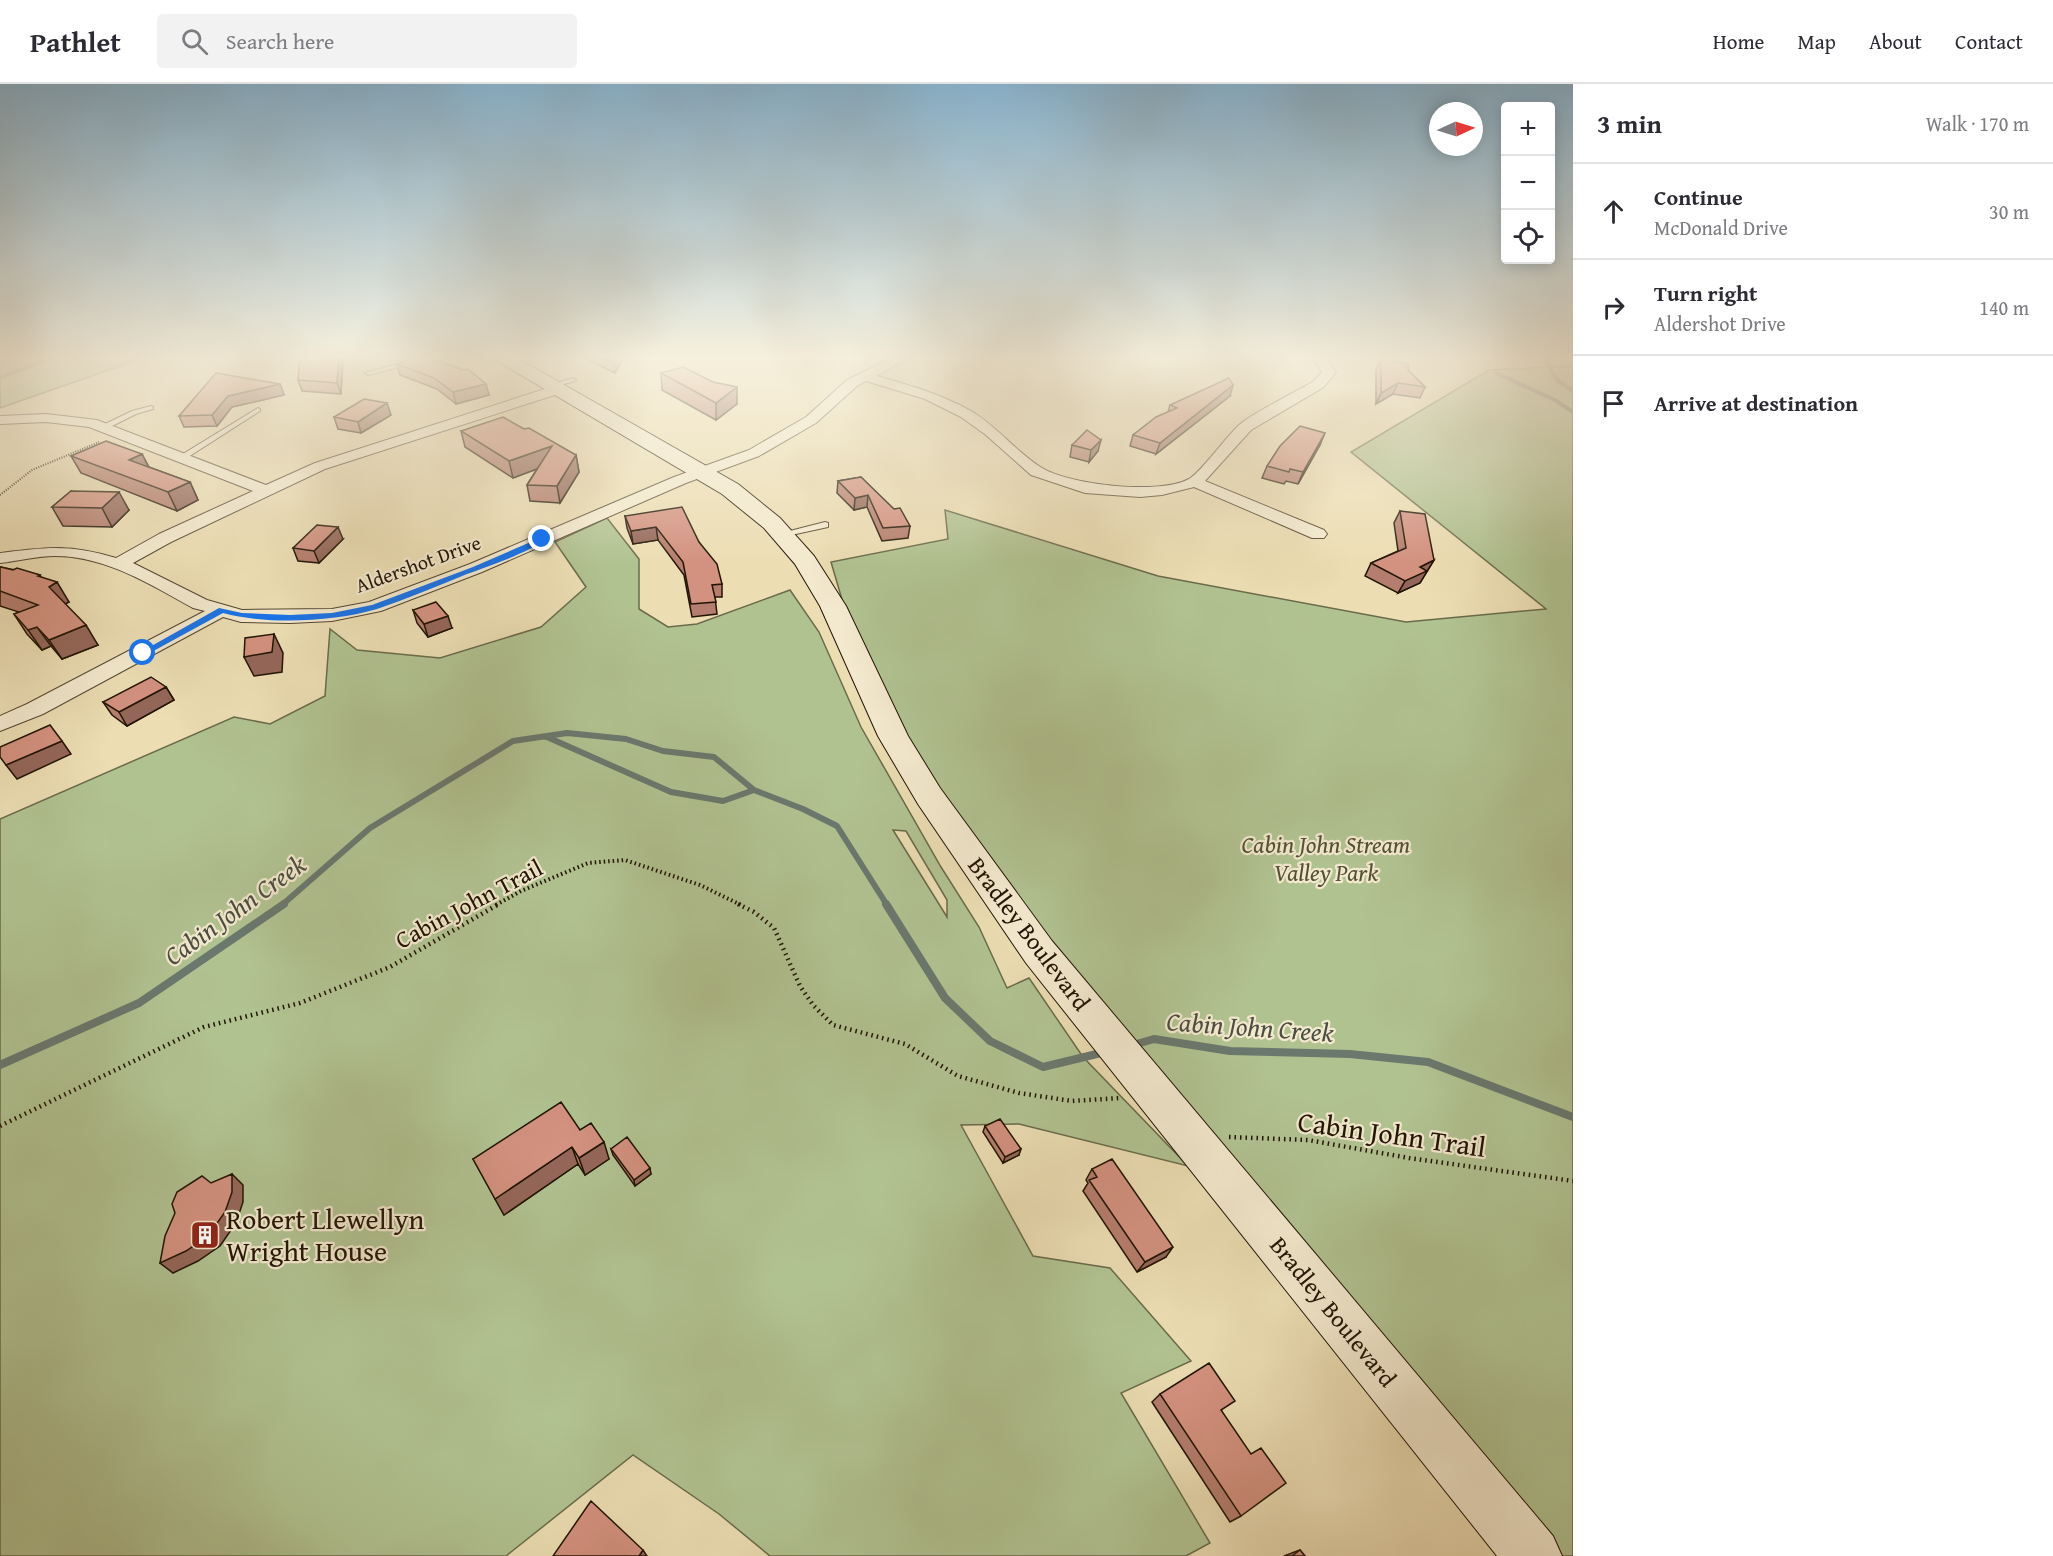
<!DOCTYPE html>
<meta charset="utf-8">
<style>
body{margin:0;font-family:"Gentium Book Plus",serif;background:#f2f2f3;color:#2b2b33}
.controls{position:absolute;right:18px;top:18px;display:grid;overflow:hidden;border-radius:6px;box-shadow:0 3px 15px #0003}
.controls button{width:54px;height:54px;display:grid;place-items:center;padding:0;border:0;border-bottom:2px solid #e1e1e2;background:#fff;color:#2b2b33;font:30px sans-serif}
.compass{position:absolute;left:1429px;top:18px;width:54px;height:54px;border-radius:50%;background:#fff;box-shadow:0 3px 15px #0003;rotate:86deg}
.stop{position:absolute;width:18px;height:18px;margin:-14px;border:4px solid #1a73e8;border-radius:50%;background:#fff}
.stop.end{background:#1a73e8;border-color:#fff;box-shadow:0 2px 6px #0008}
.list{margin:0;padding:0;list-style:none}
h2{display:flex;justify-content:space-between;align-items:center;height:78px;margin:0;padding:0 24px;font-size:26px}
h2 small{font-size:20px;font-weight:400;color:#7c7c81}
.list li{display:grid;grid-template-columns:39px 1fr auto;gap:18px;align-items:center;box-sizing:border-box;height:96px;padding:0 24px;border-top:2px solid #e1e1e2}
.list b{display:block;font-size:22px;white-space:nowrap}
.list p{margin:0;font-size:20px;white-space:nowrap;color:#7c7c81}
.list em{font-size:20px;font-style:normal;color:#7c7c81}
.icon{flex:none;width:33px;height:33px;fill:none;stroke:currentColor;stroke-width:2;stroke-linecap:round;stroke-linejoin:round}
.map{position:relative;flex:none;width:1573px;height:1472px;overflow:hidden}
header{display:flex;align-items:center;gap:36px;box-sizing:border-box;height:84px;padding:0 30px;background:#fff;border-bottom:2px solid #e1e1e2}
header strong{font-size:28px}
nav{display:flex;gap:33px;margin-inline-start:auto;font-size:21px}
.search{width:420px;height:54px;background:#f2f2f3;display:flex;align-items:center;gap:15px;box-sizing:border-box;padding:0 21px;border-radius:6px;color:#7c7c81;font-size:22px}
main{display:flex}
aside{flex:1;background:#fff}
.map>svg:first-child{display:block}
.green{fill:#b1c291;stroke:#696b4a;stroke-width:1.5;fill-rule:evenodd}
.lines{fill:none;stroke-linecap:round;stroke-linejoin:round}
.stream-far2{stroke:#6a786e;stroke-width:4}
.stream-far1{stroke:#6a786e;stroke-width:6}
.stream{stroke:#6a786e;stroke-width:8}
.service-casing{stroke:#544630;stroke-width:2}
.minor-casing{stroke:#544630;stroke-width:2}
.secondary-casing{stroke:#211404;stroke-width:2}
.path-far2{stroke:#211404;stroke-width:2;stroke-dasharray:1 1.5;stroke-linecap:butt}
.path-far1{stroke:#211404;stroke-width:4;stroke-dasharray:1.5 3;stroke-linecap:butt}
.path{stroke:#211404;stroke-width:4.5;stroke-dasharray:1.5 4;stroke-linecap:butt}
.service{fill:#f3e9ce;fill-rule:evenodd}
.minor{fill:#f3e9ce;fill-rule:evenodd}
.secondary{fill:#f3e9ce;fill-rule:evenodd}
.wall{fill:#b57d6d;stroke:#211404;stroke-width:1.5}
.shaded-wall{fill:#946659;stroke:#211404;stroke-width:1.5}
.building{fill:#d3917f;stroke:#211404;stroke-width:1.5}
.route{fill:#1a73e8}
.labels{text-anchor:middle;stroke-width:4.5;stroke-linejoin:round;paint-order:stroke}
.far-street-label{font-size:20px;fill:#211404;stroke:#f3e9ce}
.park-label{font-size:24px;font-style:italic;fill:#535135;stroke:#f3e9ce}
.street-label{font-size:24px;fill:#211404;stroke:#f3e9ce}
.water-label{font-size:26px;font-style:italic;fill:#4b4e42;stroke:#f3e9ce}
.near-street-label{font-size:28px;fill:#211404;stroke:#f3e9ce}
.near-poi-label{font-size:28px;fill:#211404;stroke:#f3e9ce;text-anchor:start}
</style>
<header>
<strong>Pathlet</strong>
<div class="search"><svg class="icon" aria-label="search" viewBox="0 0 24 24"><circle cx="10" cy="10" r="6"/><path d="M15 15l6 6"/></svg>Search here</div>
<nav><a>Home</a><a>Map</a><a>About</a><a>Contact</a></nav>
</header>
<main>
<div class="map">
<svg width="1573" height="1472" viewBox="0 0 1573 1472">
<rect width="100%" height="100%" fill="#ecddb3"/>
<filter id="stains"><feTurbulence type="fractalNoise" baseFrequency=".00333" numOctaves="4"/><feColorMatrix values="0 0 0 0 .2 0 0 0 0 .09 0 0 0 0 .02 0 0 0 .5 -.17"/></filter>
<radialGradient id="worn" r=".72"><stop offset=".6" stop-color="#630" stop-opacity="0"/><stop offset="1" stop-color="#630" stop-opacity=".3"/></radialGradient>
<path class="green" d="M0 274H136L126 280 0 324Z
M1573 282V1472H1551L1039 868 863 587 831 478 948 455 945 426 1158 492 1406 538 1546 525 1351 368 1489 286Z
M607 434 639 475V525L668 543 697 540 790 506 819 548 861 643 941 783 979 843 1007 904 1029 894 1083 973 1188 1082 1019 1040 961 1041 1033 1172 1110 1184 1191 1277 1121 1309 1210 1459 1186 1472H770L719 1430 633 1371 506 1472H0V735L234 633 270 640 325 612 330 545 357 566 440 574 541 543 586 503 555 458ZM893 746 906 747 947 816V833Z"/>
<g class="lines">
<path class="stream-far2" d="M1545 275 1558 297 1573 307
M1496 289 1555 316 1573 328
M0 293 52 274"/>
<path class="stream-far1" d="M547 653 671 708 723 717 754 706
M282 821 370 744 513 657 567 649 626 655 663 667 714 673 754 706 803 725 837 742 887 821"/>
<path class="stream" d="M886 820 945 914 990 957 1043 983 1105 968
M1133 961 1154 955 1230 967 1350 970 1428 978 1573 1033
M0 981 139 919 284 820"/>
<g class="service-casing">
<path id="service" d="M420 274H447L444 276 423 277 368 291 365 289Z
M573 294 576 296 575 297 553 303 550 301Z
M151 322 153 323V325L136 330 106 345 99 343 132 327Z
M258 324 260 325V327L185 375 178 373Z
M825 438 828 439V443L782 453 778 450Z"/>
</g>
<g class="minor-casing">
<path id="minor" d="M892 274H908L877 292C909 301 941 310 971 327 997 342 1016 368 1042 384 1070 401 1160 411 1189 395 1202 387 1226 353 1239 341 1256 327 1294 309 1314 297L1322 288 1313 274H1326L1336 288 1324 303 1251 346 1205 397 1324 446 1327 450 1324 454H1312L1194 403 1162 411 1140 413 1085 409 1031 391 986 351 961 333 925 315 866 297 857 302 816 339 759 372 686 399 482 488 381 527 332 537 290 539 241 538 223 533 43 630 0 647V632L27 620 205 527 193 524C151 501 106 472 55 472 37 472 18 477 0 479V469C48 463 69 460 116 474L159 450 253 407 89 343 46 338 0 340V332L46 330 97 336 266 401 315 379 554 302H564L566 305 564 308 325 385 171 458 133 479 207 516 242 526 332 525 369 518 470 480 674 393 749 366 806 333 847 296Z"/>
</g>
<g class="secondary-casing">
<path id="secondary" d="M496 274H517L738 400 780 434 814 472 846 522 908 652 940 704 1052 857 1553 1452 1562 1472H1497L1026 879 918 720 878 652 820 522 795 480 764 444 722 410 499 278Z"/>
</g>
<path class="path-far2" d="M0 411 32 386 99 358"/>
<path class="path-far1" d="M496 821 521 807 588 779 625 776 700 801 741 821"/>
<path class="path" d="M738 820 754 828 774 844 800 902 813 921 833 941 905 960 958 992 1019 1009 1072 1017 1120 1014
M0 1042 204 943 300 919 390 883 499 820
M1229 1053 1308 1056 1409 1074 1573 1097"/>
<use href="#service" class="service"/>
<use href="#minor" class="minor"/>
<use href="#secondary" class="secondary"/>
</g>
<path class="wall" d="M343 274 341 310 302 307 298 296Z
M584 274H621L622 277 615 289Z
M1381 275 1408 286 1425 303 1420 314 1393 310 1376 320V286Z
M397 280 489 311 456 320 437 305 400 291Z
M661 289 737 320 716 336 662 306Z
M280 300 284 311 232 323 217 342 184 343 179 332Z
M1230 312 1156 370 1130 362 1133 351 1168 328 1170 321Z
M391 331 361 349 338 345 334 333Z
M524 345 576 371 579 388 560 419 530 417 527 401 537 385 513 394 465 363 461 347Z
M1072 361 1098 367 1089 378 1070 373Z
M1320 361 1298 400 1286 397 1284 400 1262 394 1267 382Z
M142 370 149 383 190 398 198 416 177 427 81 389 71 372Z
M861 393 910 442 908 454 882 457 867 423 854 426 837 409 838 397Z
M71 407 129 426 112 443 63 442 52 423Z
M1400 427 1434 476 1420 499 1398 509 1365 492 1371 479 1398 467 1394 439Z
M625 432 699 458 722 500V513H715L717 530 692 533 684 491 658 456 633 460 627 444Z
M343 455 319 479 298 477 293 464Z
M0 483 40 491 41 493 69 518 65 520 98 561 62 575 51 562 42 566 27 550 14 530 19 528 0 522Z
M413 526 452 544 428 553 417 539Z
M166 603 174 616 127 642 112 631 103 618Z
M985 1042 1019 1071 1003 1079 983 1048Z
M580 1046 609 1075 585 1091 578 1080 504 1131 473 1075Z
M611 1065 651 1090 635 1102 613 1071Z
M1092 1085 1166 1173 1137 1188 1083 1107 1088 1099 1086 1096Z
M1160 1310 1222 1327 1241 1432 1230 1438 1152 1318Z
M1300 1466 1305 1472H1284Z"/>
<path class="shaded-wall" d="M339 274H343L341 310 337 299Z
M617 274H621L622 277 615 289 614 279Z
M1398 299 1393 310 1376 320 1381 309Z
M280 300 284 311 232 323 217 342 212 331 228 312Z
M486 300 489 311 456 320 453 308Z
M1233 301 1230 312 1156 370 1160 359Z
M737 303V320L716 336V319Z
M387 319 391 331 361 349 358 338Z
M1325 349 1320 361 1298 400 1303 388Z
M1101 356 1098 367 1089 378 1091 366Z
M552 362 555 378 513 394 509 377Z
M142 370 151 388 129 376Z
M576 371 579 388 560 419 557 402Z
M190 398 198 416 177 427 168 408Z
M119 408 129 426 112 443 102 424Z
M868 411 867 423 854 426 855 414Z
M338 443 343 455 319 479 314 467Z
M656 443 658 456 633 460 631 447Z
M1434 476 1420 499 1398 509 1405 497 1420 483Z
M57 498 69 518 61 522 49 503Z
M448 532 452 544 428 553 424 540Z
M86 541 98 561 62 575 49 556Z
M37 543 51 562 42 566 28 546Z
M274 550 283 569 282 588 254 592 244 573Z
M166 603 174 616 127 642 119 628Z
M62 657 71 670 17 695 6 681Z
M604 1058 609 1075 585 1091 579 1074Z
M572 1063 578 1080 504 1131 495 1115Z
M1021 1065 1019 1071 1003 1079 1005 1073Z
M650 1084 651 1090 635 1102 634 1096Z
M232 1090 243 1101V1118L236 1139 220 1162 198 1177 173 1189 160 1179Z
M1173 1163 1166 1173 1137 1188 1145 1178Z
M643 1466 647 1472H639Z"/>
<path class="building" d="M300 274H339L337 299 298 296Z
M414 274H430L464 286 468 285 486 300 453 308 434 294 397 280Z
M604 274H617L614 279Z
M1381 275 1408 280V286L1425 303 1398 299 1381 309Z
M683 283 713 298 737 303 716 319 661 289Z
M216 289 280 300 228 312 212 331 179 332Z
M1229 294 1233 301 1160 359 1133 351 1156 333 1177 324 1170 321Z
M364 315 387 319 358 338 334 333Z
M503 333 524 345 529 344 576 371 557 402 527 401 552 362 509 377 461 347Z
M1300 342 1325 349 1303 388 1290 385 1289 388 1267 382 1280 362Z
M1087 346 1101 356 1091 366 1072 361Z
M106 357 142 370 129 376 190 398 168 408 71 372Z
M861 393 894 425 900 424 910 442 883 444 868 411 855 414 838 397Z
M71 407 119 408 102 424 52 423Z
M682 423 699 458 717 480 722 500 712 501 716 518 691 520 683 478 656 443 631 447 625 432Z
M1400 427 1425 430 1434 476 1420 483 1427 487 1405 497 1371 479 1406 464Z
M317 441 338 443 314 467 293 464Z
M0 483H1L13 486 17 484 40 491 38 492 57 498 49 503 86 541 49 556 37 543 28 546 14 530 38 521 0 507Z
M436 518 448 532 424 540 413 526Z
M274 550 272 568 244 573 245 554Z
M151 593 166 603 119 628 103 618Z
M50 641 62 657 6 681 0 673V663Z
M561 1018 580 1046 591 1039 604 1058 579 1074 572 1063 495 1115 473 1075Z
M1000 1035 1021 1065 1005 1073 985 1042Z
M627 1053 650 1084 634 1096 611 1065Z
M1112 1075 1173 1163 1145 1178 1089 1096 1097 1093 1092 1085Z
M232 1090V1108L225 1128 208 1152 186 1167 160 1179 165 1152 175 1129 172 1120 177 1108 202 1092 211 1099Z
M1209 1279 1235 1317 1221 1326 1251 1370 1261 1364 1286 1399 1241 1432 1160 1310Z
M591 1417 643 1466 639 1472H553Z
M1300 1466 1305 1472H1292Z"/>
<linearGradient id="sky" x2="0" y2="1"><stop stop-color="#89b6d3"/><stop offset="0.57" stop-color="#f6f0dd"/><stop offset="1" stop-color="#f6f0dd" stop-opacity="0"/></linearGradient>
<rect width="1573" height="480" fill="url(#sky)"/>
<path class="route" d="M540 454 546 455C528 469 489 482 467 490 437 502 407 515 377 525 333 538 267 541 223 529L146 571 139 569 219 524 242 529 290 531 332 529 372 521 473 483Z"/>
<defs>
<g id="building-square" transform="scale(1.5)"><rect x="-9" y="-9" width="18" height="18" rx="4" fill="#8f2418" stroke="#f3e9ce"/><path d="M-4-6H4V6H1V3H-1V6H-4ZM-2.5-4.3h1.7v1.8h-1.7ZM.8-4.3h1.7v1.8H.8ZM-2.5-1h1.7V.8h-1.7ZM.8-1h1.7V.8H.8Z" fill="#fff"/></g>
</defs>
<g fill-rule="evenodd">
<use href="#building-square" x="205" y="1151"/>
</g>
<g class="labels">
<g class="far-street-label">
<text transform="translate(418 480) rotate(-20)" y="7">Aldershot Drive</text>
</g>
<g class="park-label">
<text x="1326" y="769">Cabin John Stream<tspan x="1326" dy="28">Valley Park</tspan></text>
</g>
<g class="street-label">
<text transform="translate(469 820) rotate(-28)" y="8">Cabin John Trail</text>
<text transform="translate(1029 850) rotate(53)" y="8">Bradley Boulevard</text>
<text transform="translate(1333 1228) rotate(51)" y="8">Bradley Boulevard</text>
</g>
<g class="water-label">
<text transform="translate(235 826) rotate(-36)" y="9">Cabin John Creek</text>
<text transform="translate(1250 943) rotate(4)" y="9">Cabin John Creek</text>
</g>
<g class="near-street-label">
<text transform="translate(1392 1050) rotate(8)" y="10">Cabin John Trail</text>
</g>
<g class="near-poi-label">
<text x="226" y="1145">Robert Llewellyn<tspan x="226" dy="32">Wright House</tspan></text>
</g>
</g>
<rect width="100%" height="100%" filter="url(#stains)"/>
<rect width="100%" height="100%" fill="url(#worn)"/>
</svg>
<div class="controls">
<button>+</button>
<button>−</button>
<button><svg class="icon" aria-label="locate" viewBox="0 0 24 24"><circle cx="12" cy="12" r="6"/><path d="M12 2v4M12 18v4M2 12h4M18 12h4"/></svg></button>
</div>
<svg class="compass" viewBox="-18 -18 36 36"><path d="M0-13l5 13h-10z" fill="#e53935"/><path d="M0 13l5-13h-10z" fill="#7c7c81"/></svg>
<div class="stop" style="left:143px;top:569px"></div>
<div class="stop end" style="left:542px;top:455px"></div>
</div>
<aside>
<h2>3 min<small>Walk · 170 m</small></h2>
<ul class="list">
<li><svg class="icon" aria-label="ahead" viewBox="0 0 24 24"><path d="M12 20V5M6 11l6-6 6 6"/></svg><div><b>Continue</b><p>McDonald Drive</p></div><em>30 m</em></li>
<li><svg class="icon" aria-label="right" viewBox="0 0 24 24"><path d="M7 20v-9h11M14 6l5 5-5 5"/></svg><div><b>Turn right</b><p>Aldershot Drive</p></div><em>140 m</em></li>
<li><svg class="icon" aria-label="arrive" viewBox="0 0 24 24"><path d="M6 21V4h12l-3 4 3 4H6"/></svg><div><b>Arrive at destination</b></div></li>
</ul>
</aside>
</main>
